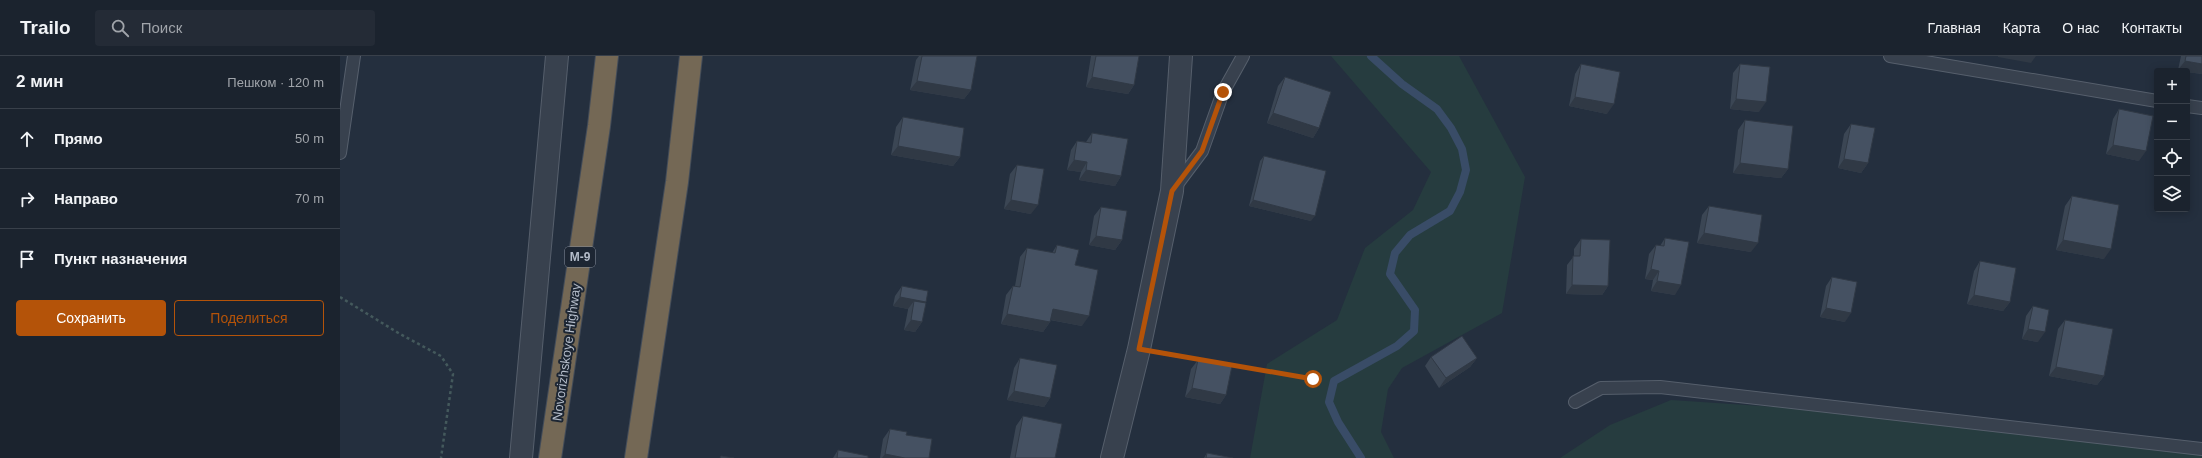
<!DOCTYPE html>
<html lang="ru">
<meta charset="utf-8">
<style>
body{margin:0;font-family:Arial,sans-serif;background:#242b36;color:#f1f3f6}
.controls{position:absolute;right:12px;top:12px;display:grid;overflow:hidden;border-radius:4px;box-shadow:0 2px 10px #0003}
.controls button{width:36px;height:36px;display:grid;place-items:center;padding:0;border:0;border-bottom:1px solid #39404a;background:#1b232e;color:#f1f3f6;font:20px sans-serif}
.stop{position:absolute;width:12px;height:12px;margin:-9px;border:3px solid #b45309;border-radius:50%;background:#fff}
.stop.end{background:#b45309;border-color:#fff;box-shadow:0 1px 4px #0008}
.list{margin:0;padding:0;list-style:none}
h2{display:flex;justify-content:space-between;align-items:center;height:52px;margin:0;padding:0 16px;font-size:17px}
h2 small{font-size:13px;font-weight:400;color:#a0a4aa}
.list li{display:grid;grid-template-columns:26px 1fr auto;gap:12px;align-items:center;box-sizing:border-box;height:60px;padding:0 16px;border-top:1px solid #39404a}
.list b{display:block;font-size:15px;white-space:nowrap}
.list em{font-size:13px;font-style:normal;color:#a0a4aa}
.actions{display:flex;gap:8px;padding:12px 16px}
.actions a{flex:1;padding:9px 0;border:1px solid #b45309;border-radius:4px;text-align:center;font-size:14px;color:#b45309}
.actions .main{background:#b45309;color:#fff}
.icon{flex:none;width:22px;height:22px;fill:none;stroke:currentColor;stroke-width:2;stroke-linecap:round;stroke-linejoin:round}
.map{position:relative;flex:none;width:1862px;height:402px;overflow:hidden}
header{display:flex;align-items:center;gap:24px;box-sizing:border-box;height:56px;padding:0 20px;background:#1b232e;border-bottom:1px solid #39404a}
header strong{font-size:19px}
nav{display:flex;gap:22px;margin-inline-start:auto;font-size:14px}
.search{width:280px;height:36px;background:#242b36;display:flex;align-items:center;gap:10px;box-sizing:border-box;padding:0 14px;border-radius:4px;color:#a0a4aa;font-size:15px}
main{display:flex}
aside{flex:1;background:#1b232e}
.map>svg:first-child{display:block}
.green{fill:#263c3f}
.lines{fill:none;stroke-linecap:round;stroke-linejoin:round}
.stream{stroke:#394c67;stroke-width:8}
.service-casing{stroke:#565f6c;stroke-width:14}
.minor-casing{stroke:#565f6c;stroke-width:24}
.motorway-casing{stroke:#434c59;stroke-width:24}
.path{stroke:#44595c;stroke-width:2.5;stroke-dasharray:3 3;stroke-linecap:butt}
.service{stroke:#38414e;stroke-width:12}
.minor{stroke:#38414e;stroke-width:22}
.motorway{stroke:#746855;stroke-width:22}
.wall{fill:#3b4654}
.shaded-wall{fill:#303945}
.building{fill:#455162;stroke:#303945}
.route{stroke:#b45309;stroke-width:5}
.labels{text-anchor:middle;stroke-width:4;stroke-linejoin:round;paint-order:stroke}
.shield{fill:#1d2633;stroke:#878f9c;stroke-width:1}
.shield-label{font-size:12px;font-weight:bold;fill:#b4bcc9}
.street-label{font-size:13px;fill:#b4bcc9;stroke:#1d2633}
</style>
<header>
<strong>Trailo</strong>
<div class="search"><svg class="icon" aria-label="search" viewBox="0 0 24 24"><circle cx="10" cy="10" r="6"/><path d="M15 15l6 6"/></svg>Поиск</div>
<nav><a>Главная</a><a>Карта</a><a>О нас</a><a>Контакты</a></nav>
</header>
<main>
<aside>
<h2>2 мин<small>Пешком · 120 m</small></h2>
<ul class="list">
<li><svg class="icon" aria-label="ahead" viewBox="0 0 24 24"><path d="M12 20V5M6 11l6-6 6 6"/></svg><div><b>Прямо</b></div><em>50 m</em></li>
<li><svg class="icon" aria-label="right" viewBox="0 0 24 24"><path d="M7 20v-9h11M14 6l5 5-5 5"/></svg><div><b>Направо</b></div><em>70 m</em></li>
<li><svg class="icon" aria-label="arrive" viewBox="0 0 24 24"><path d="M6 21V4h12l-3 4 3 4H6"/></svg><div><b>Пункт назначения</b></div></li>
</ul>
<div class="actions"><a class="main">Сохранить</a><a>Поделиться</a></div>
</aside>
<div class="map">
<svg width="1862" height="402" viewBox="0 0 1862 402">
<rect width="100%" height="100%" fill="#242f3e"/>
<path class="green" d="M991 0H1119L1185 121 1162 257 1062 312 1048 333 1041 376 1054 402H910L927 308 997 264 1025 192 1073 154 1091 116Z
M1331 344 1631 364 1862 392V402H1220L1270 369Z"/>
<g class="lines">
<path class="stream" d="M1021 402 998 366 989 346 994 325 1057 290 1074 275 1075 254 1050 218 1055 197 1070 179 1110 155 1120 136 1126 114 1122 93 1111 72 1097 53 1062 28 1031 0"/>
<g class="service-casing">
<path id="service" d="M1550 0 1817 45
M1847 50 1862 52
M0 97 14 0
M835 131 862 95 883 36 903 0
M1235 346 1261 332 1320 331 1862 393"/>
</g>
<g class="minor-casing">
<path id="minor" d="M181 402 217 0
M772 402 799 293 832 135 841 0"/>
</g>
<g class="motorway-casing">
<path id="motorway" d="M210 402 259 70 267 0
M296 402 337 126 351 0"/>
</g>
<path class="path" d="M0 241 60 278 101 300 113 318 101 402
M823 298 860 304
M867 305 973 323"/>
<use href="#service" class="service"/>
<use href="#minor" class="minor"/>
<use href="#motorway" class="motorway"/>
</g>
<path class="wall" d="M579 0H637L631 34 624 43 570 34 576 4Z
M751 0H799L794 29 788 38 746 31Z
M1841 0H1862V18L1847 16V15L1838 14Z
M1241 8 1267 58 1229 50 1235 18Z
M1400 8 1419 56 1390 53 1393 17Z
M945 21 979 72 973 82 927 67 938 30Z
M1779 53 1799 105 1766 98 1773 63Z
M563 61 620 101 613 110 551 99 556 71Z
M1405 64 1448 113 1441 122 1393 117 1398 74Z
M1511 68 1528 107 1521 117 1498 112 1504 78Z
M752 77 781 120 775 130 739 124 741 116 727 114 731 94 737 85 746 86Z
M924 100 971 165 909 150 920 105Z
M677 109 691 158 664 153 670 118Z
M1732 140 1764 203 1716 194 1725 150Z
M1369 150 1411 196 1357 187 1362 159Z
M761 151 782 184 775 194 749 189 754 160Z
M1325 182 1335 239 1311 235 1313 224 1305 223 1309 198 1316 189 1320 190Z
M1241 183 1268 230 1262 239 1226 238 1227 209 1234 200V193Z
M717 189 735 209 742 270 710 264V266L703 276 661 268 666 239 673 230H675L680 201 687 192 712 197Z
M1640 205 1670 246 1663 255 1627 248 1634 215Z
M1492 221 1505 266 1480 261 1486 230Z
M562 230 585 247 582 266 575 276 564 274 568 254V253L553 250 555 240Z
M1693 250 1698 286 1682 283 1686 260Z
M1725 264 1764 320 1757 329 1709 320 1718 273Z
M1091 301 1137 302 1130 311 1099 332 1085 310Z
M680 302 710 342 704 351 667 344 674 312Z
M858 304 886 339 880 348 845 341 851 313Z
M683 360 715 402H670L676 370Z
M550 373 566 379 589 402H540L543 383Z
M498 394 528 402H493Z
M867 397 893 402H864Z"/>
<path class="shaded-wall" d="M1658 0H1696L1691 7 1658 1Z
M1845 5 1862 8V18L1847 16V15L1838 14Z
M752 21 794 29 788 38 746 31Z
M577 25 631 34 624 43 570 34Z
M1235 41 1274 48 1267 58 1229 50Z
M1396 43 1426 46 1419 56 1390 53Z
M933 57 979 72 973 82 927 67Z
M1773 89 1806 95 1799 105 1766 98Z
M558 90 620 101 613 110 551 99Z
M1504 103 1528 107 1521 117 1498 112Z
M734 104 747 106 741 116 727 114Z
M1400 107 1448 113 1441 122 1393 117Z
M746 114 781 120 775 130 739 124Z
M671 144 698 149 691 158 664 153Z
M913 144 975 160 971 165 909 150Z
M1364 177 1418 187 1411 196 1357 187Z
M756 180 782 184 775 194 749 189Z
M1723 184 1771 193 1764 203 1716 194Z
M1311 213 1319 215 1313 224 1305 223Z
M1317 225 1341 229 1335 239 1311 235Z
M1232 229 1268 230 1262 239 1226 238Z
M1634 239 1670 246 1663 255 1627 248Z
M560 241 586 246 579 255 574 245 568 253 553 250Z
M1486 252 1511 257 1505 266 1480 261Z
M713 253 749 260 742 270 706 263Z
M667 258 710 266 703 276 661 268Z
M571 264 582 266 575 276 564 274Z
M1688 273 1705 276 1698 286 1682 283Z
M1137 302 1130 311 1099 332 1106 322Z
M1716 311 1764 320 1757 329 1709 320Z
M852 332 886 339 880 348 845 341Z
M674 335 710 342 704 351 667 344Z
M545 398 565 402H542Z"/>
<path class="building" d="M582 0H637L631 34 577 25Z
M756 0H799L794 29 752 21Z
M1846 0H1862V8L1845 5Z
M1241 8 1280 16 1274 48 1235 41Z
M1400 8 1430 11 1426 46 1396 43Z
M945 21 991 36 979 72 933 57Z
M1779 53 1813 60 1806 95 1773 89Z
M563 61 624 72 620 101 558 90Z
M1405 64 1453 70 1448 113 1400 107Z
M1511 68 1535 72 1528 107 1504 103Z
M752 77 788 83 781 120 746 114 747 106 734 104 737 85 751 87Z
M924 100 986 115 975 160 913 144Z
M677 109 704 113 698 149 671 144Z
M1732 140 1779 149 1771 193 1723 184Z
M1369 150 1422 159 1418 187 1364 177Z
M761 151 787 155 782 184 756 180Z
M1325 182 1349 186 1341 229 1317 225 1319 215 1311 213 1316 189 1324 190Z
M1241 183 1270 184 1268 230 1232 229 1233 200H1240Z
M717 189 739 194 735 209 758 214 749 260 713 253 710 266 667 258 673 230 680 231 687 192 715 197Z
M1640 205 1676 212 1670 246 1634 239Z
M1492 221 1517 226 1511 257 1486 252Z
M562 230 588 235 586 246 560 241Z
M574 245 586 247 582 266 571 264Z
M1693 250 1709 254 1705 276 1688 273Z
M1725 264 1773 273 1764 320 1716 311Z
M1122 280 1137 302 1106 322 1091 301Z
M680 302 717 309 710 342 674 335Z
M858 304 892 310 886 339 852 332Z
M683 360 722 368 715 402H675Z
M550 373 567 376 566 379 592 383 589 402H565L545 398Z
M498 394 528 400V402H497Z
M867 397 893 402H866Z
M381 400 394 402H380Z"/>
<g class="lines">
<path class="route" d="M883 36 862 95 832 135 799 293 973 323"/>
</g>
<g class="labels">
<rect class="shield" x="225" y="191" width="30" height="20" rx="3"/>
<g class="shield-label">
<text x="240" y="205">М-9</text>
</g>
<g class="street-label">
<text transform="translate(226 296) rotate(-82)" y="5">Novorizhskoye Highway</text>
</g>
</g>
</svg>
<div class="controls">
<button>+</button>
<button>−</button>
<button><svg class="icon" aria-label="locate" viewBox="0 0 24 24"><circle cx="12" cy="12" r="6"/><path d="M12 2v4M12 18v4M2 12h4M18 12h4"/></svg></button>
<button><svg class="icon" aria-label="layers" viewBox="0 0 24 24"><path d="M12 4l9 5-9 5-9-5zM3 14l9 5 9-5"/></svg></button>
</div>
<div class="stop" style="left:973px;top:323px"></div>
<div class="stop end" style="left:883px;top:36px"></div>
</div>
</main>
